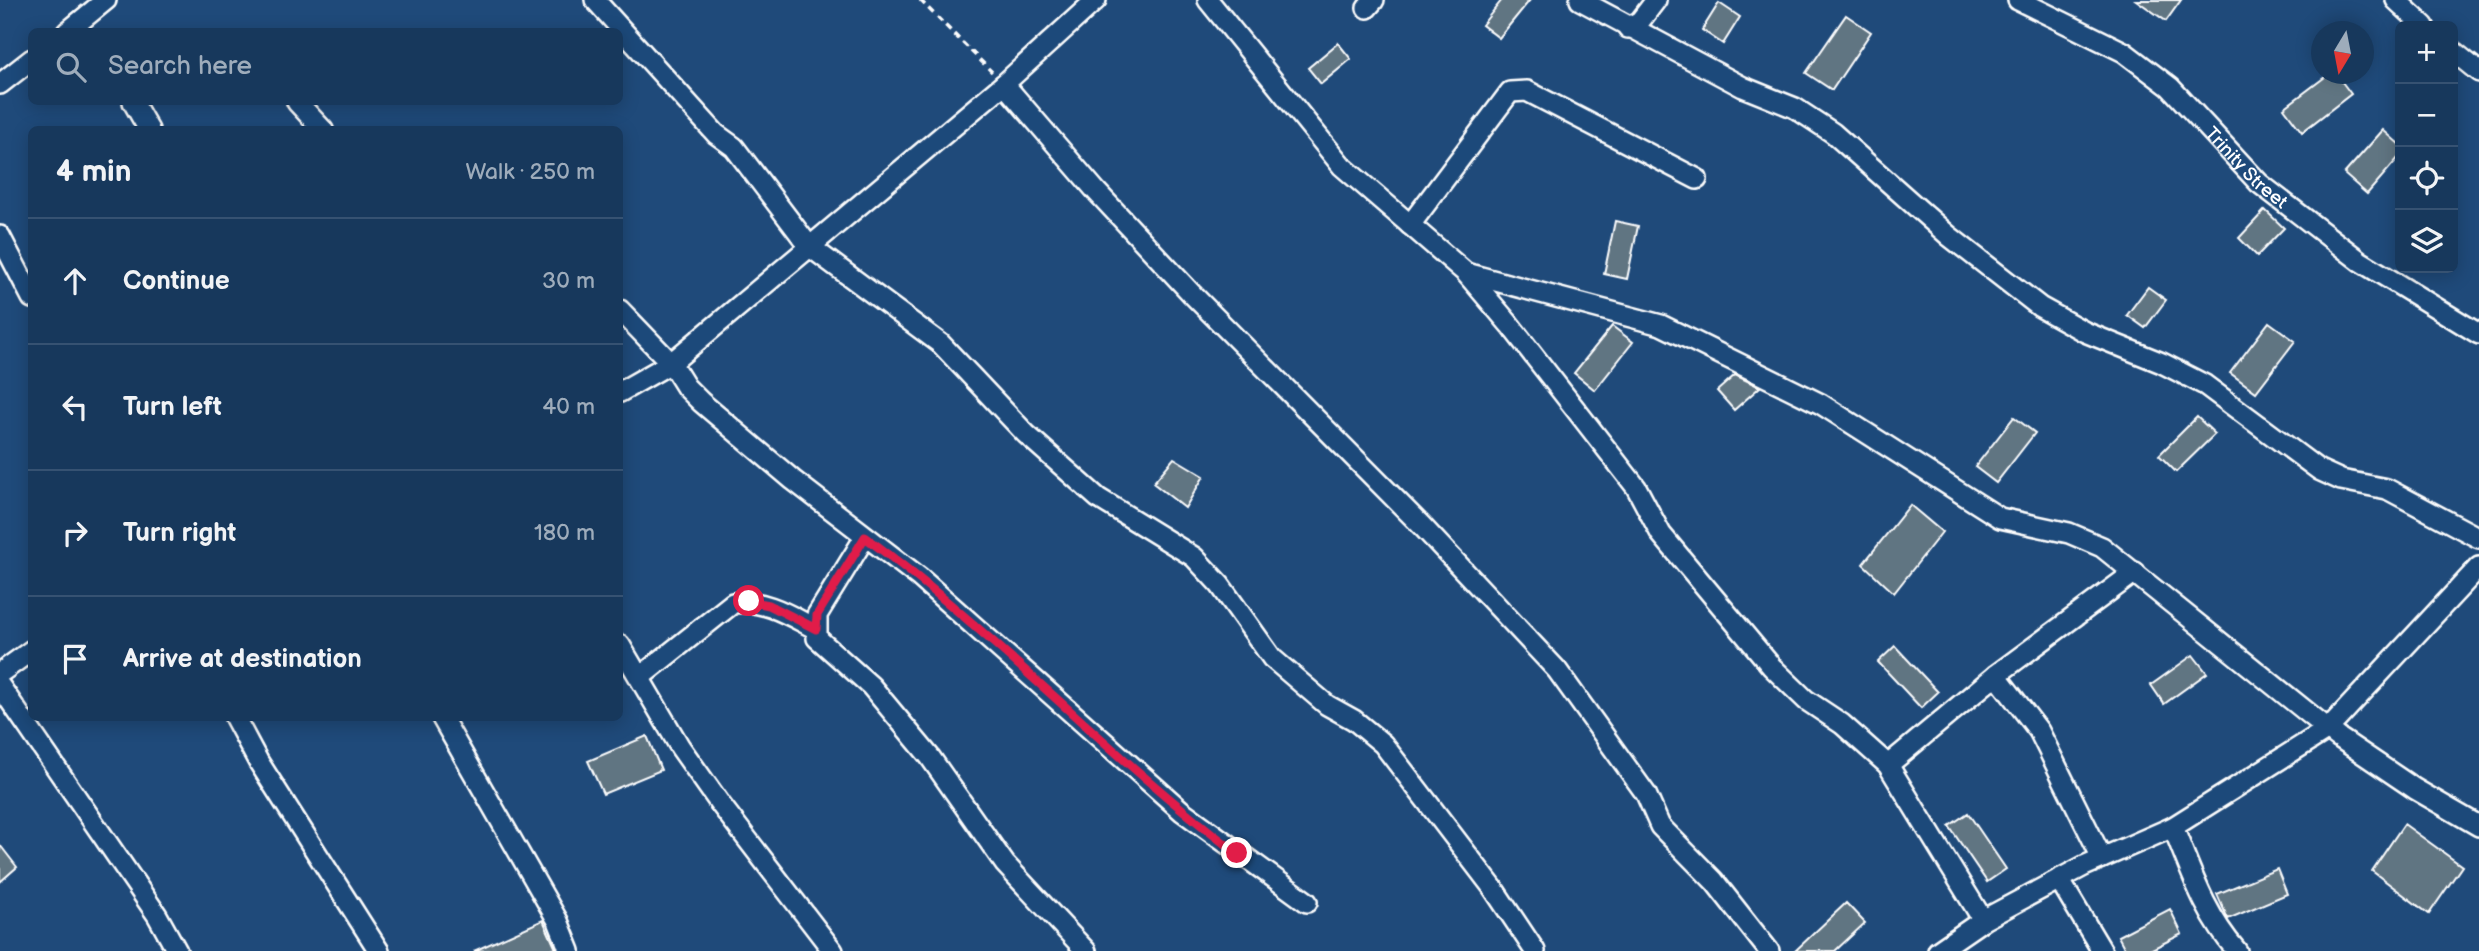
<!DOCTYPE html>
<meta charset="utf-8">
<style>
body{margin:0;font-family:"Balsamiq Sans",sans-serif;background:#244365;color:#f1f3f6}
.controls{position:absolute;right:21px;top:21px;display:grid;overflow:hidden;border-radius:10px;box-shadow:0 4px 18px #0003}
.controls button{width:63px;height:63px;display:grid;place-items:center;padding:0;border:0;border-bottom:2px solid #365272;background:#17385c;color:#f1f3f6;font:35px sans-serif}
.compass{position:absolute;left:2311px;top:21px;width:63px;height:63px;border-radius:50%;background:#17385c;box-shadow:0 4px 18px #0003;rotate:190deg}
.stop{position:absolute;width:21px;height:21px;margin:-16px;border:5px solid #e11d48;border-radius:50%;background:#fff}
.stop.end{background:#e11d48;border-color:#fff;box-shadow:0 2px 7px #0008}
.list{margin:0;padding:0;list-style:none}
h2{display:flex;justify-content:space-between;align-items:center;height:91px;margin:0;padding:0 28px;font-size:30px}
h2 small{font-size:23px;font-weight:400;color:#9eacbb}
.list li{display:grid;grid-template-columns:46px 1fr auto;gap:21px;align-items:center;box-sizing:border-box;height:126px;padding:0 28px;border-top:2px solid #365272}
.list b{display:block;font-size:26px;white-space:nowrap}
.list em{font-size:23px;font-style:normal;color:#9eacbb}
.icon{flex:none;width:38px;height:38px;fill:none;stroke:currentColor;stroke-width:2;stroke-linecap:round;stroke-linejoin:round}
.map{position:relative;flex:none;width:2479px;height:951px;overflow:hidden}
.search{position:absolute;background:#17385c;box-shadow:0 4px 18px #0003;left:28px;top:28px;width:595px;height:77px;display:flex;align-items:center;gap:18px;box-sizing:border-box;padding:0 24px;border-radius:10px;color:#9eacbb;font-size:26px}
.panel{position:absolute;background:#17385c;box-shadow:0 4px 18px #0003;left:28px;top:126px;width:595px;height:595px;border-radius:10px}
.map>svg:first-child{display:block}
.building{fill:#607482;stroke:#fff;stroke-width:2}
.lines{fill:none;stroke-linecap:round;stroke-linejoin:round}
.street-casing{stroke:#fff;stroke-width:24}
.path{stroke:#fff;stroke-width:3.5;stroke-dasharray:7 5;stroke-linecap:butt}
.street{stroke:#1f4a7a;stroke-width:19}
.route{stroke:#e11d48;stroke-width:9}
.labels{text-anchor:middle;stroke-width:7;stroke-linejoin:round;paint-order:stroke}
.street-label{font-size:19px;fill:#fff;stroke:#1f4a7a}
</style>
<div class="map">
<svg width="2479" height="951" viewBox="0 0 2479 951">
<rect width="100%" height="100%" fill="#1f4a7a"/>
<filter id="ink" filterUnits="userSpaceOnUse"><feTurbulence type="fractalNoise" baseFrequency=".0143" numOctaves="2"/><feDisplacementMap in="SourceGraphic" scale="14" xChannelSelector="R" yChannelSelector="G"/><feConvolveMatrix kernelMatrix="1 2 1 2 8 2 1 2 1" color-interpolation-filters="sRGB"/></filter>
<g filter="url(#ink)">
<path class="building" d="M1502 0H1530L1499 38 1482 25Z
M2136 0H2181L2166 21Z
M1719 3 1740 17 1723 44 1702 30Z
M1846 15 1871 32 1832 90 1806 73Z
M1338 43 1351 59 1321 84 1308 68Z
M2329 74H2336L2351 94 2302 132 2284 108Z
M2383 130 2400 145V156L2367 194 2344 174Z
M2265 210 2284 228 2257 256 2239 238Z
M1615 221 1638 226 1627 279 1604 274Z
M2148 287 2166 300 2145 328 2127 315Z
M2269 322 2295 341 2256 392 2230 373Z
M1612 326 1633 342 1595 390 1574 373Z
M1735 375 1760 387 1734 410 1717 391Z
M2014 417 2035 433 1996 483 1975 467Z
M2197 417 2215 434 2176 472 2159 455Z
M1174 458 1204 476 1185 508 1153 483Z
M1910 505 1942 532 1894 593 1863 564Z
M1895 646 1938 692 1921 708 1878 662Z
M2193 655 2207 673 2164 704 2151 685Z
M647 736 661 770 603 794 588 761Z
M1968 813 2006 869 1987 882 1949 826Z
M2404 824 2462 866 2429 914 2372 871Z
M0 845 17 867 0 882Z
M2277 869 2287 894 2228 919 2217 894Z
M1846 903 1865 923 1835 951H1795Z
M2170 909 2182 934 2148 951H2126L2118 936Z
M543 920 556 949 474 951Z"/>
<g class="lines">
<g class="street-casing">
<g id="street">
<path d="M595 0 716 134 734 147 809 246 941 344 1026 434 1098 498 1194 557 1220 585 1272 658 1327 705 1354 720 1383 744 1493 888 1535 951"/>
<path d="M1208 0 1342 166 1466 273 1510 325 1636 487 1661 534 1772 667 1806 700 1842 724 1888 765 1983 920"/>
<path d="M1580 0 1743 87 1795 108 1833 133 1949 236 2040 307 2085 332 2162 363 2205 385 2319 470 2341 480 2387 489 2479 538"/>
<path id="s1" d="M2018 0 2124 52 2170 87 2259 183 2360 261 2479 334"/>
<path d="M2396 0 2424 26"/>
<path d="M1367 8 1374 0"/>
<path d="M1628 28 1640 21 1656 0"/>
<path d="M67 32 106 0"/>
<path d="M2453 51 2479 72"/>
<path d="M0 84 32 59"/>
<path d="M1004 84 1097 192 1192 294 1422 526 1557 670 1646 794 1660 826 1714 881 1769 951"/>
<path d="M133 102 149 130"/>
<path d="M297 102 323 130"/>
<path d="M1410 225 1510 92 1527 91 1697 179"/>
<path d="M0 236 32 298"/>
<path d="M1466 273 1661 325 1821 404 2000 518 2069 533 2102 547 2338 737 2415 789 2479 826"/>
<path d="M620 310 671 363 686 387 701 402 793 480 919 577 1182 811 1307 902"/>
<path d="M620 392 671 363 1004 84 1096 0"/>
<path d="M865 537 817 615V638L871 686 930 757 1005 864 1086 951"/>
<path d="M620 645 680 747 721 805 833 951"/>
<path d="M0 673 32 650"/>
<path d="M640 677 733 603C765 599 789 615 816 629"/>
<path d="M0 686 157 915 177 951"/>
<path d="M235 718 258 761 379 951"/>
<path d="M442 718 558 921 570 951"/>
<path d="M1888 765 1996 675"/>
<path d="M2173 827C2191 871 2205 915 2237 951"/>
<path d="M2102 858 2039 731 1996 675 2135 572"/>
<path d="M2059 879 2102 951"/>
<path d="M1938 951 1983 920 2084 866 2173 827 2328 729 2479 567"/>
</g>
</g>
<path class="path" d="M920 0 992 72"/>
<use href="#street" class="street"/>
</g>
</g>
<g class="lines" filter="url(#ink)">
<path class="route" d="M749 601 769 605 816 629 817 615 865 537C996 633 1106 754 1237 853"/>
</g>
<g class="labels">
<g class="street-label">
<text dy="7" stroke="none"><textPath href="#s1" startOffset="287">Trinity Street</textPath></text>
</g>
</g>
</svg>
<div class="controls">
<button>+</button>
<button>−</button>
<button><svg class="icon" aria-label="locate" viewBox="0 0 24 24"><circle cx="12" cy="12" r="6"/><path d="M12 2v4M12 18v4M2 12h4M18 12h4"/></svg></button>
<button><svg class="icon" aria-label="layers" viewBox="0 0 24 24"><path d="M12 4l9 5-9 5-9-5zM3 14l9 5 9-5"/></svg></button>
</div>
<svg class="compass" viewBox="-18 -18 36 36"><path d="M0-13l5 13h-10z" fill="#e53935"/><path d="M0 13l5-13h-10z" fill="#9eacbb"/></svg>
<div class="stop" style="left:749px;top:601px"></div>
<div class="stop end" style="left:1237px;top:853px"></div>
<div class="search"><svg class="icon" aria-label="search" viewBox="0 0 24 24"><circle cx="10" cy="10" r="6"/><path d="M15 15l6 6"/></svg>Search here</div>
<section class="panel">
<h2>4 min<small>Walk · 250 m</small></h2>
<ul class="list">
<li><svg class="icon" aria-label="ahead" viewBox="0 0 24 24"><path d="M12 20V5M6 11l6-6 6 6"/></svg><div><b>Continue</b></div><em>30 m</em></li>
<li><svg class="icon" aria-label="left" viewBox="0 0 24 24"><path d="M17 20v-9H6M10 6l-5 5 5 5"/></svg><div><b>Turn left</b></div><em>40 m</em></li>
<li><svg class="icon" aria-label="right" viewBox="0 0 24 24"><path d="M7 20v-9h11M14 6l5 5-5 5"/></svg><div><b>Turn right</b></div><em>180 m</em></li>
<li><svg class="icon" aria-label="arrive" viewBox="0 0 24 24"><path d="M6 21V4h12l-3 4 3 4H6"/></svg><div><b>Arrive at destination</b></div></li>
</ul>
</section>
</div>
